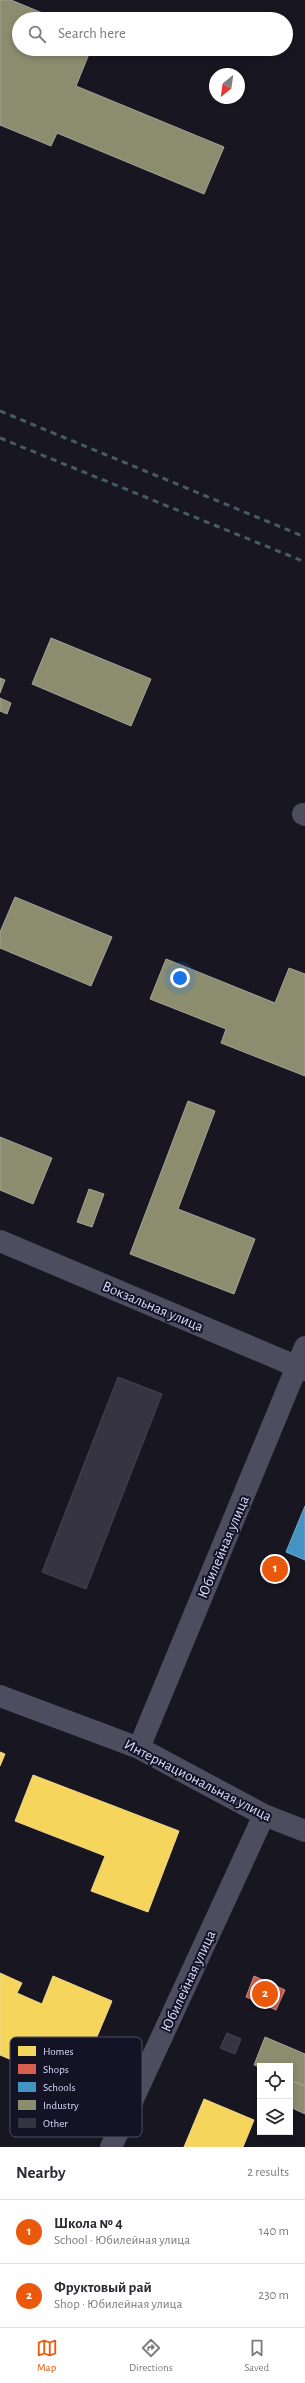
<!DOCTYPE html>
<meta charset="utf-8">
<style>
body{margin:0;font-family:"Alegreya Sans",sans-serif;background:#f2f2f3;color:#2b2b33}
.controls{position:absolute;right:12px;bottom:12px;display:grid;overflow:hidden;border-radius:0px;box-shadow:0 2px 6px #0003}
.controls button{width:36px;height:36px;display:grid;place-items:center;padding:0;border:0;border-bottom:1px solid #e1e1e2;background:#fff;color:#2b2b33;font:20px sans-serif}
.compass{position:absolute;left:209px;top:68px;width:36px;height:36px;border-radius:50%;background:#fff;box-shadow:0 2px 6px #0003;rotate:209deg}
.you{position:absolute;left:180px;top:978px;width:14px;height:14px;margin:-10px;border:3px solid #fff;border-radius:50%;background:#1a73e8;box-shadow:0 0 0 6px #1a73e833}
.badge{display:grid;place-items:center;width:26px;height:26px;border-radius:50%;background:#ea580c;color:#fff;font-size:13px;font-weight:700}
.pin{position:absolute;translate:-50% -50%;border:2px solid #fff;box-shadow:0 1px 4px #0006}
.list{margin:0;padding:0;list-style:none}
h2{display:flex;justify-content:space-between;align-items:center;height:52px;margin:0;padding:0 16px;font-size:17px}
h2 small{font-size:13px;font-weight:400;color:#7c7c81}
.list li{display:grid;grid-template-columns:26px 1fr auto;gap:12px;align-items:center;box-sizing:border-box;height:64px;padding:0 16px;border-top:1px solid #e1e1e2}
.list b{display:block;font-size:15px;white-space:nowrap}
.list p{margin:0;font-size:13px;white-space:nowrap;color:#7c7c81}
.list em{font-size:13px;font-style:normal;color:#7c7c81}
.icon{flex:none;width:22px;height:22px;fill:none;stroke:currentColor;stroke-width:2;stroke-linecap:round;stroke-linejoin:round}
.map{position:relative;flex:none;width:305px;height:2147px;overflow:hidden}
.search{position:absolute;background:#fff;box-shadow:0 2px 6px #0003;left:12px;right:12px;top:12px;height:44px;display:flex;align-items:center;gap:10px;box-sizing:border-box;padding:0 14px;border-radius:22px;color:#7c7c81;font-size:15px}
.sheet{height:180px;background:#fff}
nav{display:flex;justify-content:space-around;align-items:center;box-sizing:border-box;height:56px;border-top:1px solid #e1e1e2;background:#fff;font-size:11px;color:#7c7c81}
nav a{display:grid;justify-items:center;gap:2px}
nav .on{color:#ea580c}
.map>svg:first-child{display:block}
.homes{fill:#f6d55c;stroke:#eed68c}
.shops{fill:#d6604d;stroke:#d88581}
.schools{fill:#4393c3;stroke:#71a8d4}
.industry{fill:#8c8c6e;stroke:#a4a398}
.building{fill:#363442;stroke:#454254}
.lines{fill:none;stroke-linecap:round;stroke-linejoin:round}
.minor{stroke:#4d4d5f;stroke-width:22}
.rail{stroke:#475b67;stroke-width:3;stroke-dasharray:6 5;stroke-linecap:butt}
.labels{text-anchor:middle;stroke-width:4;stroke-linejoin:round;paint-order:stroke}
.street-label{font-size:15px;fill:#dbdafb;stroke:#141225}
.key{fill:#141225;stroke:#504e65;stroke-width:1}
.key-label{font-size:11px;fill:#dbdafb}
</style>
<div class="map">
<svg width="305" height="2147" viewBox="0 0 305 2147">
<rect width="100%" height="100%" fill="#181621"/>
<path class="homes" d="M0 1752 5 1754 0 1766Z
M33 1775 179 1831 148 1912 91 1891 105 1856 15 1821Z
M0 1973 22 1983 17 1993 42 2004 53 1976 112 2001 76 2087 0 2055Z
M204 2099 254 2120 243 2147H184Z"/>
<path class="shops" d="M254 1976 285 1990 276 2010 246 1997Z"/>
<path class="schools" d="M305 1506V1560L286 1552Z"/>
<path class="industry" d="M0 0H11L57 19H19V49H91L76 86 224 147 204 194 57 133 51 146 0 125Z
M51 638 151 679 131 726 32 684Z
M0 678 5 680 0 693Z
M0 698 11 703 7 714 0 711Z
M15 897 112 937 91 986 0 948V932Z
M166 959 275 1003 289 968 305 974V1076L221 1043 226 1029 150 999Z
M188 1101 215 1111 178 1209 255 1239 234 1294 130 1254Z
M0 1137 52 1158 33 1204 0 1190Z
M89 1189 104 1194 92 1227 77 1222Z
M265 2037 305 2054V2086L290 2080V2066L260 2067 254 2065Z
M290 2080 305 2086V2114L290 2107Z"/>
<path class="building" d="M118 1377 162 1394 86 1589 42 1572Z
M227 2033 241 2039 235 2054 220 2048Z"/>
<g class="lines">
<path class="minor" d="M303 814 305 815
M0 1241 305 1370
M0 1696 139 1748 264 1815 305 1831
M139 1748 305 1347
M111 2147 264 1815"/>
<path class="rail" d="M0 411 305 537
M0 438 305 562"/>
</g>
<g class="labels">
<g class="street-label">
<text transform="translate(153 1306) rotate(23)" y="5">Вокзальная улица</text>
<text transform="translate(223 1547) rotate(-67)" y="5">Юбилейная улица</text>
<text transform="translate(198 1780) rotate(27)" y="5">Интернациональная улица</text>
<text transform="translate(188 1981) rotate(-65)" y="5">Юбилейная улица</text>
</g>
</g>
<rect x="10" y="2037" width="132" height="100" rx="6" class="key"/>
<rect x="18" y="2046" width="18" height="10" fill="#f6d55c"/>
<rect x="18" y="2064" width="18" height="10" fill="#d6604d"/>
<rect x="18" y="2082" width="18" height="10" fill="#4393c3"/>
<rect x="18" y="2100" width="18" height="10" fill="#8c8c6e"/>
<rect x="18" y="2118" width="18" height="10" fill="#363442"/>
<g class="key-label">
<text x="43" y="2055">Homes</text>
<text x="43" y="2073">Shops</text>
<text x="43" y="2091">Schools</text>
<text x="43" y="2109">Industry</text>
<text x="43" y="2127">Other</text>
</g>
</svg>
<div class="controls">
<button><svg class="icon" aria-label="locate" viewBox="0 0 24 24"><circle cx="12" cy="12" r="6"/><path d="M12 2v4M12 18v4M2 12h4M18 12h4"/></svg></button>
<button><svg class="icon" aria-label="layers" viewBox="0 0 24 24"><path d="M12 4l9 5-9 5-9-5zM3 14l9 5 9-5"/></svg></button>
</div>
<svg class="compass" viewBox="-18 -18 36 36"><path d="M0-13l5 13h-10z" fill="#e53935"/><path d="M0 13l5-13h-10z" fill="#7c7c81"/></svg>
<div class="you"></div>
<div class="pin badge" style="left:275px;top:1569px">1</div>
<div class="pin badge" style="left:265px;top:1994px">2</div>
<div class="search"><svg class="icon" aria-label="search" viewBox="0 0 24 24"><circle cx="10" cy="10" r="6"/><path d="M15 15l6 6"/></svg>Search here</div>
</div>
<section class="sheet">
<h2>Nearby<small>2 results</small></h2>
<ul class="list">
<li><span class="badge">1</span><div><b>Школа № 4</b><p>School · Юбилейная улица</p></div><em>140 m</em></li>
<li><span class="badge">2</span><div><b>Фруктовый рай</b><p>Shop · Юбилейная улица</p></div><em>230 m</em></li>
</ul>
</section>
<nav>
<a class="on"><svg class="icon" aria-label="map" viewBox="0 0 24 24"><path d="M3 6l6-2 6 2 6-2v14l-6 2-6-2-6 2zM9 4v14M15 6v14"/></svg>Map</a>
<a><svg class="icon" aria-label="directions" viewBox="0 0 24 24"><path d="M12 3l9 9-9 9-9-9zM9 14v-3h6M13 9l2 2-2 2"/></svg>Directions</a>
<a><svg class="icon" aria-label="saved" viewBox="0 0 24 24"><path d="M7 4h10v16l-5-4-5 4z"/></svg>Saved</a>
</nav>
